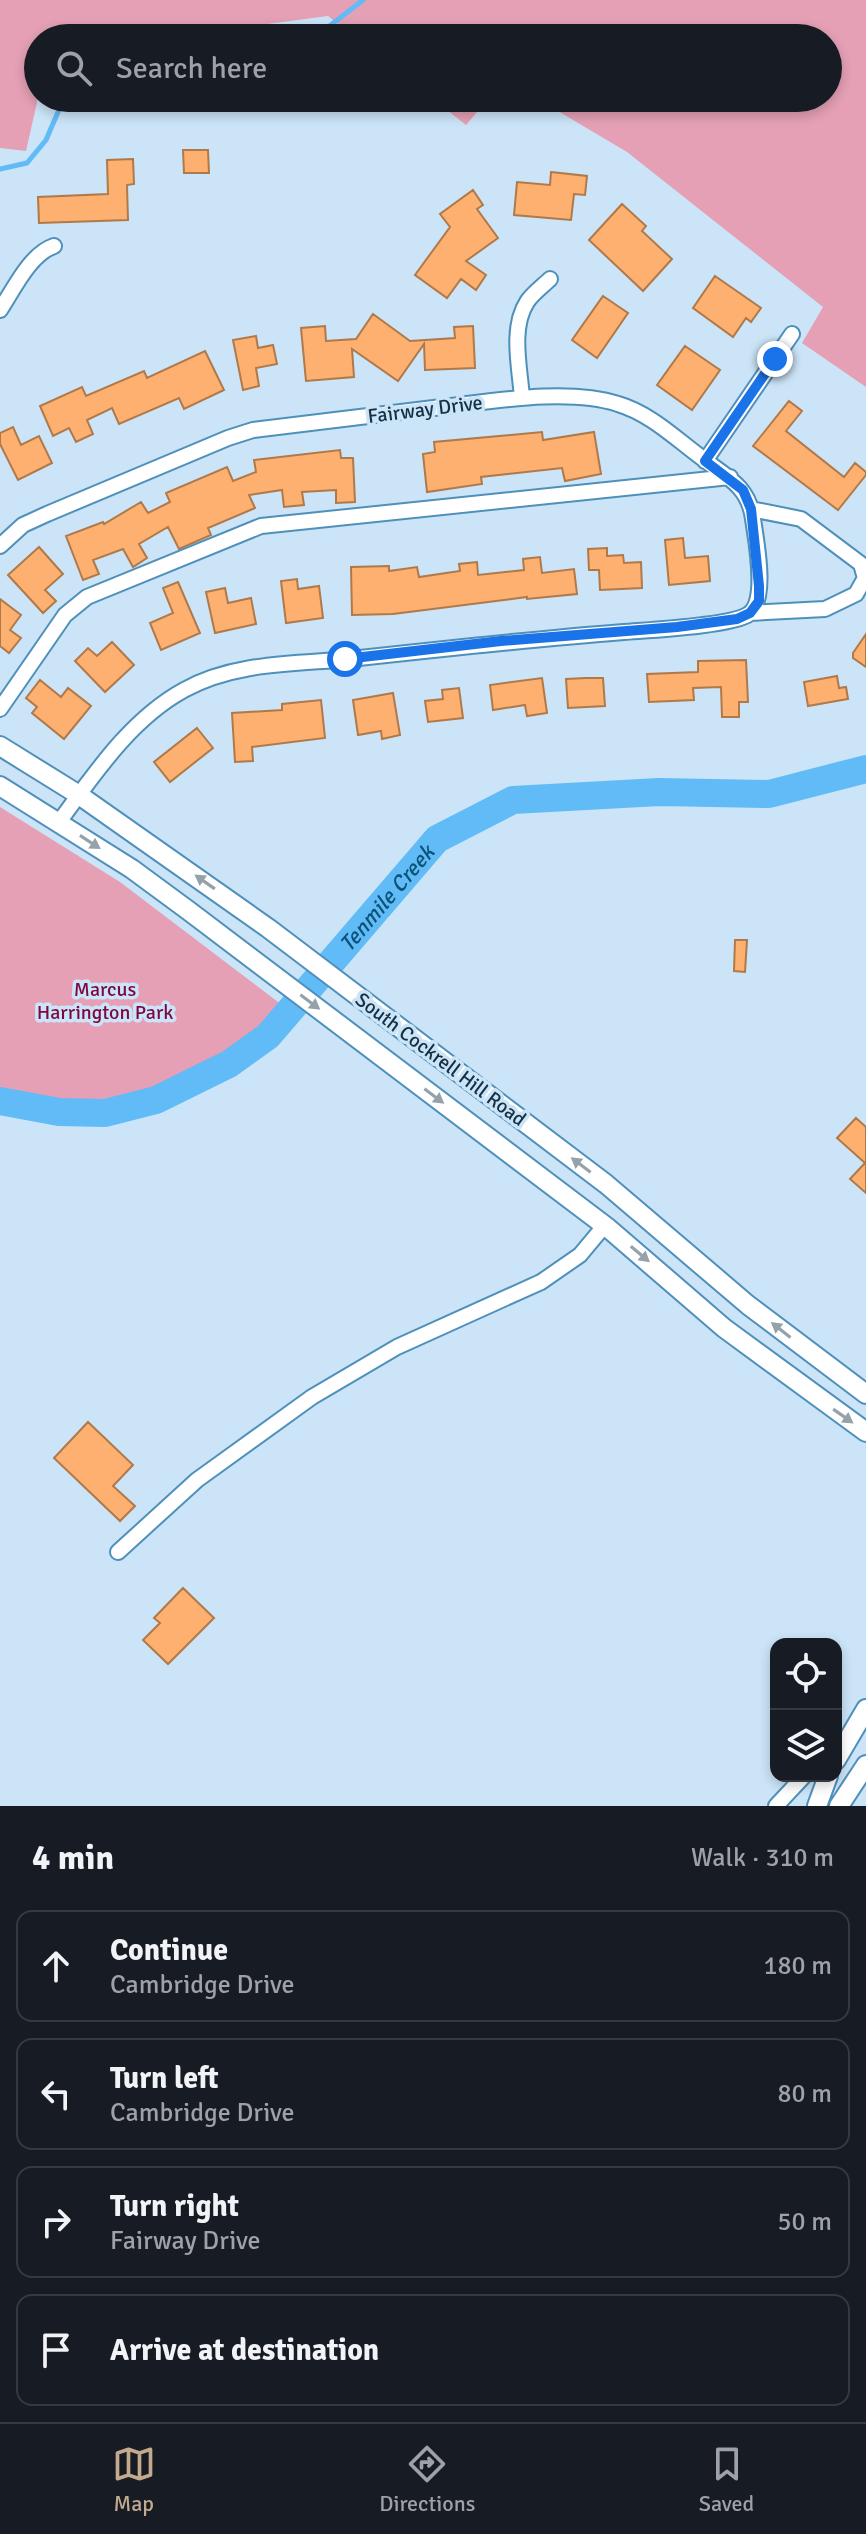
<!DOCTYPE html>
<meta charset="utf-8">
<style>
body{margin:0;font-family:Signika,sans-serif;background:#20242c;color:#f1f3f6}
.controls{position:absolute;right:24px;bottom:24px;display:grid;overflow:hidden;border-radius:16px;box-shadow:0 4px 12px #0003}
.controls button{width:72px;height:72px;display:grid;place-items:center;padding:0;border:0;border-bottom:2px solid #363941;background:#171b24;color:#f1f3f6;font:40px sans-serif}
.stop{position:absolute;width:24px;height:24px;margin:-18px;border:6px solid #1a73e8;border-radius:50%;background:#fff}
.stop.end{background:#1a73e8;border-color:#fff;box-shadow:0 2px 8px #0008}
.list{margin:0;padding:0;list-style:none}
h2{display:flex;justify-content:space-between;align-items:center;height:104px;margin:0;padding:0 32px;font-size:34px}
h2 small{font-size:26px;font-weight:400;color:#9ea1a6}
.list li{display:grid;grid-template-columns:52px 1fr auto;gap:24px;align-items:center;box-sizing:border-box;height:112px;margin:0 16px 16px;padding:0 16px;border:2px solid #363941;border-radius:16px}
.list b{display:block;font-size:30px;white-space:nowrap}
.list p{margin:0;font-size:26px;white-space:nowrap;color:#9ea1a6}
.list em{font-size:26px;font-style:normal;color:#9ea1a6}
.icon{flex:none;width:44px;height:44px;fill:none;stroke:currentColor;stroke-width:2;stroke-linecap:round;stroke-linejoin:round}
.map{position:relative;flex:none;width:866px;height:1806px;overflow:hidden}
.search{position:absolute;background:#171b24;box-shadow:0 4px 12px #0003;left:24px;right:24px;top:24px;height:88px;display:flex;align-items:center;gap:20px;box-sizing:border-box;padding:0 28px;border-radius:44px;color:#9ea1a6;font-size:30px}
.sheet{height:616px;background:#171b24}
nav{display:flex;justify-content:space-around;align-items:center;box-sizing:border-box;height:112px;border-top:2px solid #363941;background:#171b24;font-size:22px;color:#9ea1a6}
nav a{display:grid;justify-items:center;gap:4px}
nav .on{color:#c3a98e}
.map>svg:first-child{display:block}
.green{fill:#e5a0b5}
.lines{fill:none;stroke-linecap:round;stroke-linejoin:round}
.stream{stroke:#61bbf6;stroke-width:5}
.river{stroke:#61bbf6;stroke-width:28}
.building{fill:#fdb070;stroke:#b0794a;stroke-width:2}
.minor-casing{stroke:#4f90bb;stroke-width:18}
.major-casing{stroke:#4f90bb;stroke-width:22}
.minor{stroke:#fff;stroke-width:14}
.major{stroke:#fff;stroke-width:18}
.oneway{fill:#95a2aa}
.route{stroke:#1a73e8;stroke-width:10}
.labels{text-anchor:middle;stroke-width:7;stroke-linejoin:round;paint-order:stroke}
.street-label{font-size:20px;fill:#143042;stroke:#cbe4f7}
.park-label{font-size:20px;fill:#7d0841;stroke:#cbe4f7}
.water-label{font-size:22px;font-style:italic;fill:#0b5379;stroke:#cbe4f7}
</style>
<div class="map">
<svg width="866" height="1806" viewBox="0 0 866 1806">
<rect width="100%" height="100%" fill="#cbe4f7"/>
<path class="green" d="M0 0H866V387L802 343 823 307 627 152 536 98H828V38H356L328 16 159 38H38V98L26 151 0 148Z
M432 98H489L466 125Z
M0 807 120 882 282 1005 258 1032 155 1093 107 1107 64 1104 0 1092Z"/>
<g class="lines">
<path class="stream" d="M314 38 363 0
M123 98 152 105 157 98
M0 169 27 163 46 140 64 98"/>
<path class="river" id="s1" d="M0 1101 59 1112 105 1113 156 1100 229 1064 268 1036 437 839 513 800 659 792 769 794 866 769"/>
</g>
<path class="building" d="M183 150H208L209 173H184Z
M133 159 134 184 127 185 128 220 39 223 38 197 108 194 107 160Z
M551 172 587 176 585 195 574 194 571 220 514 215 517 182 550 185Z
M473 190 483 205 477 209 498 238 466 261 486 275 476 290 461 279 447 298 415 275 450 227 440 214Z
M622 204 646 226 642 231 672 259 643 291 589 240Z
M715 276 761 308 751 322 746 318 733 337 693 308Z
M603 296 628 313 597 358 572 340Z
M373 314 410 341 455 338 454 327 473 326 475 368 425 370 424 344 398 381 352 349 354 377 306 381 301 328 325 326 326 341 356 339Z
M256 336 258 348 273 345 277 364 256 368 259 386 243 390 233 340Z
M685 346 720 370 692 410 657 385Z
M205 351 224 390 184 409 179 398 119 424 112 408 87 420 93 434 76 442 69 428 53 436 40 406 82 387 86 396 144 371 147 378Z
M789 401 802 411 786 431 844 477 855 463 866 472V475L838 510 753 446Z
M13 427 21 445 39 436 52 463 18 480 0 444V433Z
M542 432 543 440 594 432 601 474 565 481 562 468 481 477 482 484 427 492 423 454 435 452 434 442Z
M340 450 341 458H353L355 502 336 503V490L302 492 304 505 284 507 282 490 249 495 255 508 208 528 211 535 179 549 168 527 139 544 147 558 133 567 123 549 93 560 99 574 83 580 66 536 103 522 104 524 141 502 148 513 170 502 166 493 227 467 233 481 256 472 254 460Z
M683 538 685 558 708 556 710 581 669 585 665 540Z
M39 547 63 574 45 590 56 601 43 613 8 575Z
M607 548V556L623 555 624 563 641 562 642 588 600 590 599 570H589L588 549Z
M540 557 542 573 574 569 577 594 527 599V597L393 614 352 615 351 567 389 566V571L417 567 419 577 460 571 459 564 477 562 478 575 524 570 523 559Z
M297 579 298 589 319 586 323 618 286 623 281 581Z
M178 582 200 633 161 650 150 623 173 613 163 588Z
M225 588 228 603 251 598 256 624 215 633 206 592Z
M0 599 21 615 10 630 21 638 9 653 0 646Z
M866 634V667L853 658V653Z
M112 642 134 665 105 692 75 661 88 648 97 656Z
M746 660 748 702H739V717H722L721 687 693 688 694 700 649 702 647 674 698 672V661Z
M837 676 839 688 846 687 848 699 808 706 804 682Z
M542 678 547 713 527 716 525 705 493 710 490 685Z
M586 678H603L605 706 568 708 566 679Z
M40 680 61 697 68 688 91 706 64 739 32 713 37 707 26 698Z
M459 688 463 718 428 722 425 701 443 699 442 690Z
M393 693 400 735 382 739 381 731 358 735 353 700Z
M321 700 325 738 252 747 253 761 235 762 232 713 282 710V704Z
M197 728 213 748 170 782 154 762Z
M735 940H747L745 972 734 971Z
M856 1118 866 1127V1193L850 1179 865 1163 837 1138Z
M88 1422 133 1465 113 1486 135 1506 120 1521 54 1458Z
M183 1588 214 1618 168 1664 143 1640 160 1623 154 1618Z"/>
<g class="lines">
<g class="minor-casing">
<path id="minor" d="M0 310C14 289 30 254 54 246
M522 398C520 369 510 328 527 302 532 294 543 286 550 279
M705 461 792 334
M0 546 23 525 47 514 228 438 253 430C316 422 379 415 442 407 494 401 568 388 618 404 652 414 678 441 706 461 729 478 749 488 753 519 756 540 768 600 749 614 732 626 648 630 624 632 532 639 441 649 350 659 295 664 234 662 184 690 131 719 95 773 59 822
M750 613 825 609 856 594 865 578 861 564 801 519 751 509
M0 709 65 615 87 597 261 526 730 477
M118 1552 197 1480 312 1397 397 1347 541 1282 580 1255 605 1225
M776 1806 804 1776"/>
</g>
<g class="major-casing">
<path id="major" d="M0 746 79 795 268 928 606 1184 748 1305 866 1394
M0 786 132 869 189 911 608 1228 724 1328 866 1432
M836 1760 866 1709
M817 1806 828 1776
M839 1806 866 1765"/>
</g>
<use href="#minor" class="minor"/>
<use href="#major" class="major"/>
</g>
<defs><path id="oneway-solid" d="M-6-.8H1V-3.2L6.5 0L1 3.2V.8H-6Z" transform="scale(2)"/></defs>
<g class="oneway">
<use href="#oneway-solid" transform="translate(90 842) rotate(33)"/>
<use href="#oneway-solid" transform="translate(205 882) rotate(-145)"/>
<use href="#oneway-solid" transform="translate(310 1002) rotate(37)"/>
<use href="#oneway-solid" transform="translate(434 1096) rotate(37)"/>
<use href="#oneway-solid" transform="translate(581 1165) rotate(-143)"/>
<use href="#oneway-solid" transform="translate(640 1254) rotate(40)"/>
<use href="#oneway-solid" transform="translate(781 1330) rotate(-142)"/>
<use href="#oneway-solid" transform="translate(843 1416) rotate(35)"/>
</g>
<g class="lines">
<path class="route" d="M345 659 501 641 677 627 737 619 750 613 759 601V586L751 509 743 490 705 461 775 359"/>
</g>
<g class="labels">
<g class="street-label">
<text transform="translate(425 409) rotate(-7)" y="7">Fairway Drive</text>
<text transform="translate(441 1059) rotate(37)" y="7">South Cockrell Hill Road</text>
</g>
<g class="park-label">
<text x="105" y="996">Marcus<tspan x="105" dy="23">Harrington Park</tspan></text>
</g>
<g class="water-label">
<text dy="8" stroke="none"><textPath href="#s1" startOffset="470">Tenmile Creek</textPath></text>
</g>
</g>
</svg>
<div class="controls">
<button><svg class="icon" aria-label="locate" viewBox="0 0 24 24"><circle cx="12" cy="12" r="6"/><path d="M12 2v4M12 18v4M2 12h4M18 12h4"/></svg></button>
<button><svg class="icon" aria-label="layers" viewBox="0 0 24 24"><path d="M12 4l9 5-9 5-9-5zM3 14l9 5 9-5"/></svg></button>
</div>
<div class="stop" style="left:345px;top:659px"></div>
<div class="stop end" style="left:775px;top:359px"></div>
<div class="search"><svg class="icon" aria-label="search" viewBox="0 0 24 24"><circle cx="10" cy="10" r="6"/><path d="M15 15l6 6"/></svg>Search here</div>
</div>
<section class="sheet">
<h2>4 min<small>Walk · 310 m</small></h2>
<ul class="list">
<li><svg class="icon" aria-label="ahead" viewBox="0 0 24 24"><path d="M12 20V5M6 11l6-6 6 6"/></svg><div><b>Continue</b><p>Cambridge Drive</p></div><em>180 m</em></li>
<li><svg class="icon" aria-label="left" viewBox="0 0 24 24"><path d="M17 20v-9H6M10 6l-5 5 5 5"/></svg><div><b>Turn left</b><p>Cambridge Drive</p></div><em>80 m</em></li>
<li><svg class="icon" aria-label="right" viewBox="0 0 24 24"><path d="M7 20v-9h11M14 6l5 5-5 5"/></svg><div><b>Turn right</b><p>Fairway Drive</p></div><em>50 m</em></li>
<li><svg class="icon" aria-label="arrive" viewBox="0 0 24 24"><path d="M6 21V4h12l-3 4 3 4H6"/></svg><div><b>Arrive at destination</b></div></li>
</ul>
</section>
<nav>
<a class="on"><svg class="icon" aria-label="map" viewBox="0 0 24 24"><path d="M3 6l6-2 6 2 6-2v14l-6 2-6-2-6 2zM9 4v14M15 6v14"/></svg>Map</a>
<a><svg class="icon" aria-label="directions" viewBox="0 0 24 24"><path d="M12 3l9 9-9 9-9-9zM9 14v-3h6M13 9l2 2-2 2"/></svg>Directions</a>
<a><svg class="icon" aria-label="saved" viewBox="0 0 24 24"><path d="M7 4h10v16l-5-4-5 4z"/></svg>Saved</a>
</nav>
